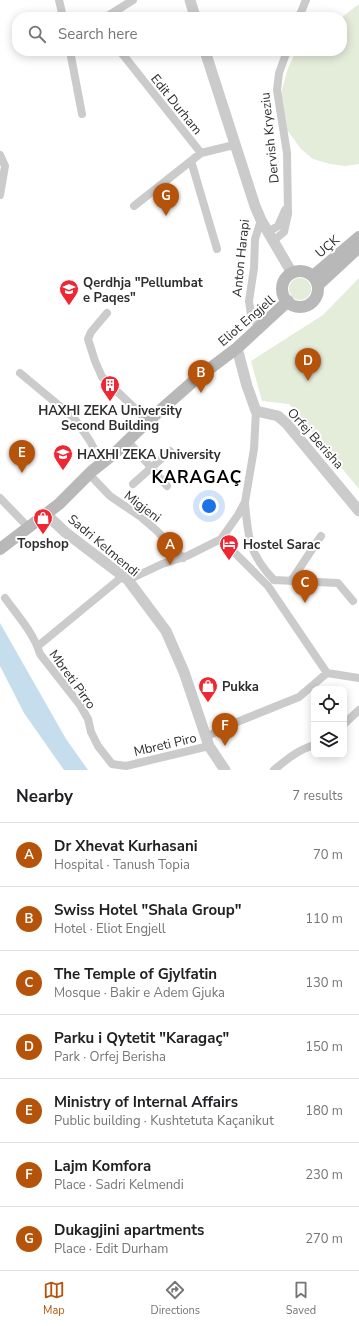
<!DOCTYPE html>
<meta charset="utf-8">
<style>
body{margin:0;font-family:"Nunito Sans",sans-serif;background:#f6f6f6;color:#202124}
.controls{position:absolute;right:12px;bottom:12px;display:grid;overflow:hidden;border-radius:8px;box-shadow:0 2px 10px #0003}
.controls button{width:36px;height:36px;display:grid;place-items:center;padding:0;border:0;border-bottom:1px solid #e0e0e0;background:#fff;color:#202124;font:20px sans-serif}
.you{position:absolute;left:209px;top:506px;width:14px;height:14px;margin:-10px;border:3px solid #fff;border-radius:50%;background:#1a73e8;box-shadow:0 0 0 6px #1a73e833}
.badge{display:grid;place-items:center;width:26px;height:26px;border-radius:50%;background:#b45309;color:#fff;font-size:13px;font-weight:700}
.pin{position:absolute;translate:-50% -33px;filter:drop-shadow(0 1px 2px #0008)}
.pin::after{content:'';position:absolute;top:21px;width:14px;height:12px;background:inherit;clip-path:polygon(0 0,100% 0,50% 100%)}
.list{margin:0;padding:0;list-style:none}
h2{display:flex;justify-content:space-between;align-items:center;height:52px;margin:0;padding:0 16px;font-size:17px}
h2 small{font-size:13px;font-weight:400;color:#757577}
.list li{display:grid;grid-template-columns:26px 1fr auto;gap:12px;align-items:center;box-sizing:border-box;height:64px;padding:0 16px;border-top:1px solid #e0e0e0}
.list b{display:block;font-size:15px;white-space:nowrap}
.list p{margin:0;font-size:13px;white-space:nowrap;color:#757577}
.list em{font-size:13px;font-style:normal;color:#757577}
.icon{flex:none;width:22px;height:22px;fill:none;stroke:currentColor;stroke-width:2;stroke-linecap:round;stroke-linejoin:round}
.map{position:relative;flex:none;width:359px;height:770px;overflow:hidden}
.search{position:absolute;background:#fff;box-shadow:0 2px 10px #0003;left:12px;right:12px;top:12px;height:44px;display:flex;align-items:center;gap:10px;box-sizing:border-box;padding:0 14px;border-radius:16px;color:#757577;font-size:15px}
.sheet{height:500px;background:#fff}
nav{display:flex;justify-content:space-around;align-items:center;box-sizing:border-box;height:56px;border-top:1px solid #e0e0e0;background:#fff;font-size:11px;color:#757577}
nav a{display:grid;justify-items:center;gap:2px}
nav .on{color:#b45309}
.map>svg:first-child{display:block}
.green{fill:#e4ecda}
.water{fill:#c5dded}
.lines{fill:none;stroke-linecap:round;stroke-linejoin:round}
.minor{stroke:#cbcbcb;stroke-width:8}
.tertiary{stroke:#cbcbcb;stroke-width:11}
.secondary{stroke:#b8b8b8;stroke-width:12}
.labels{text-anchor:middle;stroke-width:4;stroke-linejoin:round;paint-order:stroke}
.street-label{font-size:13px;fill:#2e2e2e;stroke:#fff}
.poi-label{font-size:13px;font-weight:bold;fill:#2e2e2e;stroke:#fff;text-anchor:start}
.district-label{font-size:17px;font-weight:bold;letter-spacing:1px;fill:#000;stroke:#fff}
</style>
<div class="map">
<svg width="359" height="770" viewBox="0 0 359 770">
<rect width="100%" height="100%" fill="#fff"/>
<path class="green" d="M359 4V164L345 166 330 164 313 159 301 149 287 130 281 93 288 68 294 56 301 51H342V17Z
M359 278V489L289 404 262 401 251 361 323 315Z
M289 289a11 11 0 1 1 22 0a11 11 0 1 1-22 0Z"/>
<path class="water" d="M0 623 66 739 88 770H64L24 713 0 666Z"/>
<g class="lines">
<path class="minor" d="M59 0 63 17
M106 17 133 0
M299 17 306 0
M70 51 82 114
M120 51 201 153 234 145
M0 155 5 166 0 195
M191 161 217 249
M134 206 201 153
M268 232 278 226 285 210
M273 241 284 232 288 214 287 153 277 90 279 73 287 51
M107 313 91 332 88 339 95 361 102 377 148 421
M259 327 251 315 249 301 254 268 255 239 261 220
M20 373 74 418 90 441 102 464
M128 441 167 486
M89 474 110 496 141 517 156 530 183 558
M133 484 170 451
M0 498 29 528
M245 503C248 538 249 554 274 580
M221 539 268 586 327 673 359 678
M128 580 162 564 187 556 221 539 238 515 245 502 254 449 256 411
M274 580 338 583 353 601
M291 581 321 536
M5 598C17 615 34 633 40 654L80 705 88 719 91 732 98 746 112 764 126 766 209 746
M38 646 123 576
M344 724 359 710
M206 737 232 724 299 697 327 673
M274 770C287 759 298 750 314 745"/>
<path class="tertiary" d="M190 0 195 17
M205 51 255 206 261 220 292 273
M237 348 247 386 256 411 278 416 287 424 359 511
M47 515 65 532 128 580 166 631 184 672 209 746 225 770"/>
<path class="secondary" d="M282 289a18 18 0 1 1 36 0a18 18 0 1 1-36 0Z
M313 276 359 237
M318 285 359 247
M0 549 59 504 92 471 116 452 148 421 196 379 237 348 288 301"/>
</g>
<defs>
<g id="school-pin" transform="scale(1)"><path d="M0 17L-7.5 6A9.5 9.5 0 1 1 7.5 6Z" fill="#ee2733" stroke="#fff"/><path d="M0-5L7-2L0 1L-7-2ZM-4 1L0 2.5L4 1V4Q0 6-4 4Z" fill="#fff"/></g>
<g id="building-pin" transform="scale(1)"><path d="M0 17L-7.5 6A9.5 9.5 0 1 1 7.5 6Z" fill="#ee2733" stroke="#fff"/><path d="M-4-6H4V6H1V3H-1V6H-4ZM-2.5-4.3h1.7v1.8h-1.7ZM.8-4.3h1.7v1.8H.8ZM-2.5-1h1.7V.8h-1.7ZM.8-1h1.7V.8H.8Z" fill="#fff"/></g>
<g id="shop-pin" transform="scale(1)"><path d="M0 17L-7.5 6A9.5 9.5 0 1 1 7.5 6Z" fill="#ee2733" stroke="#fff"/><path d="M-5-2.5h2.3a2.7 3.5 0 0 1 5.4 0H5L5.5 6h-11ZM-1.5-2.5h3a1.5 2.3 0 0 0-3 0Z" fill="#fff"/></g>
<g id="hotel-pin" transform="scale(1)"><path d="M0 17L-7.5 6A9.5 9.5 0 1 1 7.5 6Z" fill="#ee2733" stroke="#fff"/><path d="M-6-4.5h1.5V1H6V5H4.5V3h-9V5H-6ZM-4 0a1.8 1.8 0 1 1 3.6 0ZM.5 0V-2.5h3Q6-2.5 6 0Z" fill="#fff"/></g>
</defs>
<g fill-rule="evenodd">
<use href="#school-pin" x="69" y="289"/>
<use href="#building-pin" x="110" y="385"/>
<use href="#school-pin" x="63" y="454"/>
<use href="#shop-pin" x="43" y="518"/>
<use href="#hotel-pin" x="229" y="544"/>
<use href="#shop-pin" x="208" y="686"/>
</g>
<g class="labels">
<g class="street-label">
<text transform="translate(177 104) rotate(51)" y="5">Edit Durham</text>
<text transform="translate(269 138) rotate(-96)" y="5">Dervish Kryeziu</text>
<text transform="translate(327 246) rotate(-40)" y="5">UÇK</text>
<text transform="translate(240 258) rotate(-84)" y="5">Anton Harapi</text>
<text transform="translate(246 320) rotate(-41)" y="5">Eliot Engjell</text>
<text transform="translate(316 438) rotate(48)" y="5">Orfej Berisha</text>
<text transform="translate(143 506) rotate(37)" y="5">Migjeni</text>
<text transform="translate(104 545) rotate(40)" y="5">Sadri Kelmendi</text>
<text transform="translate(73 679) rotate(54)" y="5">Mbreti Pirro</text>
<text transform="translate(165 744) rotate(-13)" y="5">Mbreti Piro</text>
</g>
<g class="poi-label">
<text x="83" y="287">Qerdhja "Pellumbat<tspan x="83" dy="15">e Paqes"</tspan></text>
<text x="110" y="415" text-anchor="middle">HAXHI ZEKA University<tspan x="110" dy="15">Second Building</tspan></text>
<text x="77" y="459">HAXHI ZEKA University</text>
<text x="43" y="548" text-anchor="middle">Topshop</text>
<text x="243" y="549">Hostel Sarac</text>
<text x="222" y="691">Pukka</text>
</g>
<g class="district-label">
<text x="197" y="483">KARAGAÇ</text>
</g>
</g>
</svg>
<div class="controls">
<button><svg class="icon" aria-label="locate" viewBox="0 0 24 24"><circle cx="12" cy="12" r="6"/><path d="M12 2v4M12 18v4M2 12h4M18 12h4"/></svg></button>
<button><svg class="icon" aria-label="layers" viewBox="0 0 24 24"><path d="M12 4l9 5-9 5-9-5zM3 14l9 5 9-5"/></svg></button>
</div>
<div class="you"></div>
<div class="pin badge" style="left:170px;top:565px">A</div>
<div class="pin badge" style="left:201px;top:393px">B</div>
<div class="pin badge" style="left:305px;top:603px">C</div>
<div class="pin badge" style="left:308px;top:381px">D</div>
<div class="pin badge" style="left:22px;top:473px">E</div>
<div class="pin badge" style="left:225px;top:746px">F</div>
<div class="pin badge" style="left:166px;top:216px">G</div>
<div class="search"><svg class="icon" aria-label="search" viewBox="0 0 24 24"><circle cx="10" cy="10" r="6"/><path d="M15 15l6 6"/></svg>Search here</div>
</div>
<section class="sheet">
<h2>Nearby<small>7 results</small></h2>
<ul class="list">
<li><span class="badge">A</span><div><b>Dr Xhevat Kurhasani</b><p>Hospital · Tanush Topia</p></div><em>70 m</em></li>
<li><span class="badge">B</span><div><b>Swiss Hotel &quot;Shala Group&quot;</b><p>Hotel · Eliot Engjell</p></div><em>110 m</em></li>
<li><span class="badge">C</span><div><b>The Temple of Gjylfatin</b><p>Mosque · Bakir e Adem Gjuka</p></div><em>130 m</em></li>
<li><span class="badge">D</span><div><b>Parku i Qytetit &quot;Karagaç&quot;</b><p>Park · Orfej Berisha</p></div><em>150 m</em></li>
<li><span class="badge">E</span><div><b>Ministry of Internal Affairs</b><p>Public building · Kushtetuta Kaçanikut</p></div><em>180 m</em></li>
<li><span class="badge">F</span><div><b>Lajm Komfora</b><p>Place · Sadri Kelmendi</p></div><em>230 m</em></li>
<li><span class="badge">G</span><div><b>Dukagjini apartments</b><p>Place · Edit Durham</p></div><em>270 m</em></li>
</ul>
</section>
<nav>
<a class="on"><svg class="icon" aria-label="map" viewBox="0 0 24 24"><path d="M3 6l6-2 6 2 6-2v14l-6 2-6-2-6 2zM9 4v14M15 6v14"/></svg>Map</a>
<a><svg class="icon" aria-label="directions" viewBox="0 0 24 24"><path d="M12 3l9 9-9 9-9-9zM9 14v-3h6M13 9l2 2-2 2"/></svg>Directions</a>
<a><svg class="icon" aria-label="saved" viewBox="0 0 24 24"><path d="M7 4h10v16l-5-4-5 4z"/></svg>Saved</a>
</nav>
